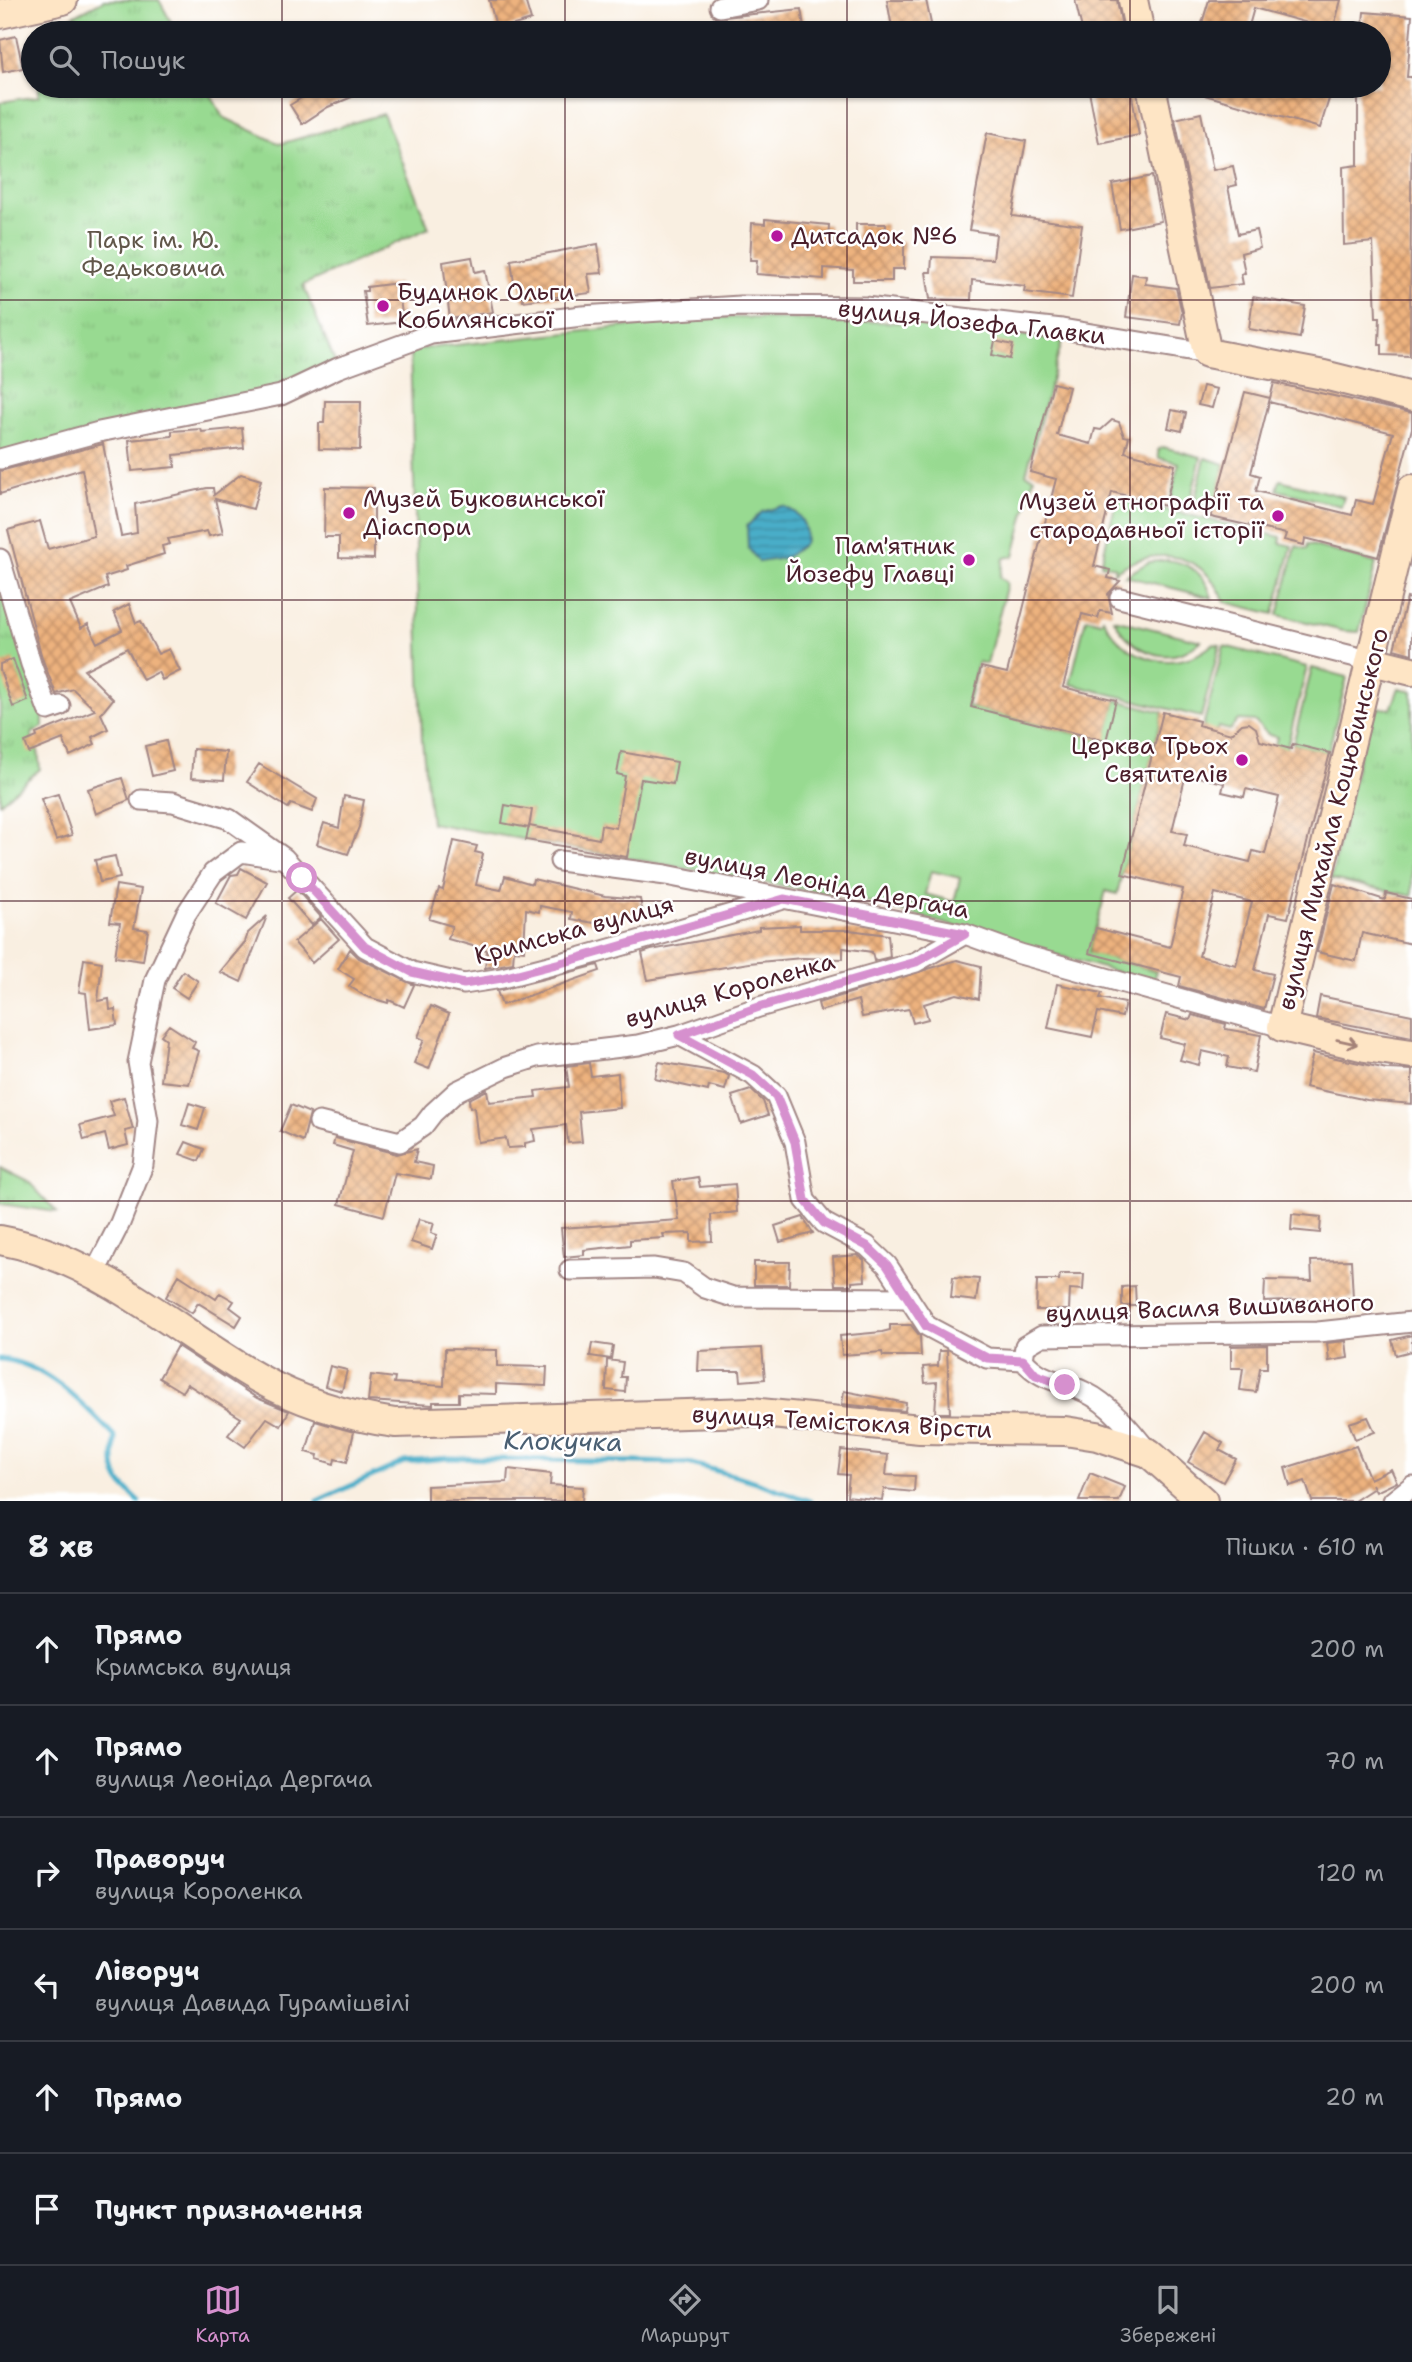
<!DOCTYPE html>
<html lang="uk">
<meta charset="utf-8">
<style>
body{margin:0;font-family:"Shantell Sans",sans-serif;background:#242831;color:#f1f3f6}
.stop{position:absolute;width:21px;height:21px;margin:-16px;border:5px solid #d690ce;border-radius:50%;background:#fff}
.stop.end{background:#d690ce;border-color:#fff;box-shadow:0 2px 7px #0008}
.list{margin:0;padding:0;list-style:none}
h2{display:flex;justify-content:space-between;align-items:center;height:91px;margin:0;padding:0 28px;font-size:30px}
h2 small{font-size:23px;font-weight:400;color:#9ea1a6}
.list li{display:grid;grid-template-columns:46px 1fr auto;gap:21px;align-items:center;box-sizing:border-box;height:112px;padding:0 28px;border-top:2px solid #363941}
.list b{display:block;font-size:26px;white-space:nowrap}
.list p{margin:0;font-size:23px;white-space:nowrap;color:#9ea1a6}
.list em{font-size:23px;font-style:normal;color:#9ea1a6}
.icon{flex:none;width:38px;height:38px;fill:none;stroke:currentColor;stroke-width:2;stroke-linecap:round;stroke-linejoin:round}
.map{position:relative;flex:none;width:1412px;height:1501px;overflow:hidden}
.search{position:absolute;background:#171b24;box-shadow:0 2px 5px #0004;left:21px;right:21px;top:21px;height:77px;display:flex;align-items:center;gap:18px;box-sizing:border-box;padding:0 24px;border-radius:38px;color:#9ea1a6;font-size:26px}
.sheet{height:763px;background:#171b24}
nav{display:flex;justify-content:space-around;align-items:center;box-sizing:border-box;height:98px;border-top:2px solid #363941;background:#171b24;font-size:19px;color:#9ea1a6}
nav a{display:grid;justify-items:center;gap:4px}
nav .on{color:#d690ce}
.map>svg:first-child{display:block}
.green{fill:#98da91;stroke:#717c5e;stroke-width:2;fill-rule:evenodd}
.park{fill:url(#park-tufts);stroke:#717c5e;stroke-width:2}
.water{fill:url(#water-rules);stroke:#4a667a;stroke-width:2}
.lines{fill:none;stroke-linecap:round;stroke-linejoin:round}
.stream{stroke:#49aec9;stroke-width:5}
.building{fill:url(#building-cross-hatch);fill-rule:evenodd}
.street-casing{stroke:#a28786;stroke-width:23}
.secondary-casing{stroke:#a28786;stroke-width:32}
.street{stroke:#fff;stroke-width:19}
.secondary{stroke:#fee5c5;stroke-width:28}
.oneway{stroke:#a48278}
.route{stroke:#d690ce;stroke-width:9}
.grid{fill:none;stroke:#4a1f2b;stroke-width:2;stroke-opacity:0.55}
.poi-dot{fill:#b5179e;stroke:#fff;stroke-width:2.5}
.labels{text-anchor:middle;stroke-width:5;stroke-linejoin:round;paint-order:stroke}
.poi-label{font-size:24px;fill:#4a1f2b;stroke:#fff;text-anchor:start}
.park-label{font-size:24px;fill:#61574a;stroke:#fff}
.street-label{font-size:24px;fill:#4a1f2b;stroke:#fff}
.water-label{font-size:26px;font-style:italic;fill:#4a5f72;stroke:#fff}
</style>
<div class="map">
<svg width="1412" height="1501" viewBox="0 0 1412 1501">
<defs>
<pattern id="park-tufts" width="24" height="20" patternUnits="userSpaceOnUse" patternTransform="scale(1.75)"><rect width="24" height="20" fill="#98da91"/><path d="M3 7l-1-3M5 7V3M7 7l1-3M15 17l-1-3M17 17v-4M19 17l1-3" fill="none" stroke="#84bb7d"/></pattern>
<pattern id="water-rules" width="6" height="5" patternUnits="userSpaceOnUse" patternTransform="scale(1.75)"><rect width="6" height="5" fill="#49aec9"/><path d="M0 2.5h6" fill="none" stroke="#3f8da3"/></pattern>
<pattern id="building-cross-hatch" width="8" height="8" patternUnits="userSpaceOnUse" patternTransform="scale(1.75)"><rect width="8" height="8" fill="#edb27e"/><path d="M0 0l8 8M0 8l8-8" fill="none" stroke="#c29067"/></pattern>
</defs>
<rect width="100%" height="100%" fill="#fff"/>
<filter id="ink" filterUnits="userSpaceOnUse"><feTurbulence type="fractalNoise" baseFrequency=".0143" numOctaves="2"/><feDisplacementMap in="SourceGraphic" scale="14" xChannelSelector="R" yChannelSelector="G"/><feConvolveMatrix kernelMatrix="1 2 1 2 8 2 1 2 1" color-interpolation-filters="sRGB"/></filter>
<filter id="wash" filterUnits="userSpaceOnUse"><feTurbulence type="fractalNoise" baseFrequency=".00686" numOctaves="4" result="noise"/><feDisplacementMap in="SourceGraphic" scale="28" xChannelSelector="R" yChannelSelector="G"/><feGaussianBlur stdDeviation="1.57" result="paint"/><feColorMatrix in="noise" values="0 0 0 0 0 0 0 0 0 0 0 0 0 0 0 0 0 1.4 0 .05"/><feComposite in="paint" operator="in"/></filter>
<g filter="url(#wash)">
<rect width="100%" height="100%" fill="#f9efe1"/>
<path class="green" d="M715 317 947 324 1062 341 1026 474 1034 477 1014 556 1004 558 1000 577 1007 583 987 664 978 662 967 706 1105 741 1116 700 1163 712 1117 894 1106 891 1089 952 1156 971 1153 982 857 899 431 823 422 740 410 350ZM931 871 960 878 954 902 925 894Z
M1163 447 1201 457 1189 506 1170 501 1179 463 1159 458 1158 450Z
M1205 458 1225 464 1213 512 1193 507Z
M1280 480 1344 497 1341 506 1277 490Z
M1117 498 1281 537 1280 543 1292 546 1274 614 1225 602C1204 552 1157 544 1114 572L1115 567 1101 564Z
M1308 544 1376 563 1359 632 1343 631 1278 615 1296 546 1307 549Z
M1168 560C1191 563 1206 575 1212 598L1125 576 1149 562Z
M1086 618 1101 622 1103 618C1122 660 1177 676 1213 644L1220 645 1201 717 1070 684Z
M1114 619 1201 641C1170 669 1132 653 1114 619Z
M1224 646 1307 667 1285 755 1273 752 1277 737 1269 735 1254 721 1238 720 1230 730 1218 727 1215 737 1201 734Z
M1312 668 1347 677 1328 753 1293 744Z"/>
<path class="park" d="M104 0H159L177 33H40Z
M39 86H206L223 117 280 144 383 114 429 228 303 285 335 362 281 388 0 453V102L39 96Z
M0 580 43 713V727L31 734 38 751 40 769 0 803Z
M1399 688 1412 691V896L1331 879 1370 707 1391 709Z
M0 1167 28 1181 57 1212 0 1204Z"/>
<path class="water" d="M782 506C799 511 810 526 804 544L785 558 759 562 748 548 747 526 762 512Z"/>
<g class="lines">
<path class="stream" d="M0 1359C46 1363 84 1405 115 1437 113 1473 111 1476 139 1501
M317 1501 404 1462 449 1458 688 1463 747 1479 810 1501"/>
</g>
<g id="blocks">
<path class="building" d="M489 0H525L531 20 497 30Z
M887 0H926L933 33H893Z
M1075 0H1117L1123 33H1083Z
M1209 0H1341L1333 30 1254 8 1247 33H1199Z
M801 9 805 33H718L716 18Z
M1364 12 1412 16 1407 77H1412L1410 356 1382 355V345H1379L1380 317H1376L1373 242 1344 245 1343 167 1358 165V86H1379V33H1362Z
M16 36 23 68 3 72 0 40Z
M321 86H378L328 107 302 124 290 105Z
M1088 86H1130L1139 135 1099 143Z
M1187 86H1333L1320 128 1187 90Z
M1201 113 1213 170 1233 166 1237 185 1228 187 1238 234 1256 230 1260 248 1241 253 1245 273 1241 274 1243 284 1210 288 1175 119Z
M987 133 1026 141 1012 216 1082 225 1072 298 1024 292 1025 286 972 280 971 300 930 299 926 272H931L932 257 993 259 996 234 969 230Z
M1152 176 1161 221 1120 229 1112 184Z
M765 219 829 225 828 244H856V224H886L885 241H904V269H892V281H853V270L824 268V279L756 274 757 260H750L752 223 765 224Z
M598 244 602 273 588 274 591 293 523 301 520 282 514 283 511 260Z
M472 257 475 272 485 270 493 312 450 319 443 262Z
M1132 274 1146 276 1145 284 1176 288 1182 313 1180 324 1126 317Z
M398 283 403 322 368 326 363 291H367V287Z
M1253 297 1305 306 1300 338 1249 329Z
M995 341 1013 345 1010 359 992 355Z
M1053 383 1069 387 1057 435 1091 444 1095 429 1101 430 1112 420 1119 422 1124 436 1129 437 1125 452 1175 465 1165 506 1112 492 1094 566 1110 570 1108 578 1120 581 1108 594 1112 613 1100 611 1098 618 1082 614 1063 687 1116 700 1106 741 971 707 981 667 1007 673 1056 479 1030 472Z
M1274 383 1412 413V428L1378 557 1305 538 1304 545 1284 540 1286 534 1211 517 1245 392 1270 398 1251 473 1260 476 1256 491 1352 515 1356 500 1373 504 1393 433 1269 402Z
M1203 386 1217 389 1212 408 1198 405Z
M325 401H361L360 450 319 449V423H324Z
M1172 410 1186 413 1182 431 1168 428Z
M242 428 244 448 174 455 175 467 132 471 129 440 172 436V431L201 429 202 432Z
M103 444 121 536 137 533 135 504 207 488H213L214 495 241 474 261 480 253 509 215 499 223 533 209 536 207 531 168 539 170 544 162 546 164 554 126 566 127 570 105 577 108 587 70 603 81 628 88 624 97 643 122 630 114 612 129 604 136 623 141 621 158 654 169 649 180 671 162 680 158 672 143 680 127 648 84 670 113 699 101 714 108 729 92 737 95 744 70 756 63 739 29 753 25 742 37 737 36 734 95 710 73 689 56 694 42 658 8 530 40 521 48 549 94 536 82 469 0 494V471Z
M325 487 374 488V559L339 558V537H324Z
M1407 598 1412 599V654L1394 649Z
M13 659 28 701 13 707 0 670V664Z
M1163 712 1199 721 1198 725 1231 734 1242 724 1249 723 1256 728 1260 741 1291 749 1293 744 1330 753 1288 918 1269 914 1255 970 1273 974 1264 1009 1179 986 1181 977 1089 953 1096 928 1170 947 1183 889 1122 874ZM1186 774 1224 783 1222 792 1244 797 1246 789 1279 797 1265 854 1253 851 1250 862 1184 846 1187 834 1172 831ZM1215 893 1252 902 1236 965 1199 956Z
M166 741 173 771 152 776 145 746Z
M193 749 226 752 224 780 191 778Z
M621 752 677 762 673 784 641 779 627 857 526 840 529 826 599 839 601 825 616 828 625 776 617 774Z
M259 764 317 799 312 812 291 804 288 808 247 782Z
M122 778 129 800 96 814 88 789Z
M58 794 72 835 56 840 41 799Z
M344 796 364 800 359 827 348 854 317 844 324 823 339 828Z
M505 805 532 810 529 828 502 823Z
M454 841 477 846 475 852 483 854 476 885 501 890 505 876 532 884 533 879 605 896 640 899 643 915 594 923 571 919 572 912 540 906 539 912 526 909 524 951 514 950 513 963 485 968 487 950 448 939 452 926 429 919 439 889 443 890Z
M115 856 120 878 100 882 95 860Z
M241 868 267 882 246 920 216 903 231 875 238 874Z
M1334 884 1385 900 1386 893 1412 899V944L1362 933 1356 961 1317 952Z
M116 885 141 889 134 928 148 930 143 961 115 957 120 923 110 922Z
M297 890 321 917 312 925 288 898Z
M267 916 241 982 220 972 245 942 248 933Z
M321 919 339 939 312 963 294 942Z
M800 925V930H849L888 935 890 957 874 961 872 952 843 948V959L802 958 749 963 648 980 642 953 651 950 759 930V927Z
M350 949 359 958 414 985 404 1007 389 1000 388 1003 365 996 349 986 354 979 338 969Z
M84 959 102 962 98 1001 109 999 110 1010 115 1009 117 1025 90 1029 86 993 79 992Z
M957 960 981 966 979 999 957 994 924 1004 928 1019 913 1023 909 1009 862 1017 858 1000 820 1011 818 1003Z
M598 965 600 971 502 1005 497 991Z
M183 971 198 981 187 998 172 988Z
M1057 984 1102 993 1100 998 1125 1003 1122 1017 1098 1012 1092 1037 1048 1028Z
M1320 996 1412 1015V1037L1316 1018Z
M431 1006 449 1014 429 1069 414 1063 424 1040 418 1037Z
M1166 1014 1190 1020 1192 1015 1226 1024 1225 1029 1261 1035 1254 1072 1227 1067 1229 1057 1202 1051 1199 1065 1180 1060 1185 1044 1160 1038Z
M169 1025 195 1042 192 1048 199 1051 189 1084 161 1081 166 1039 161 1035Z
M1313 1053 1387 1069 1412 1070V1104L1367 1100 1305 1087Z
M659 1062 724 1073 729 1076 725 1090 709 1086 708 1091 655 1079Z
M589 1063 591 1076 618 1073 620 1108 579 1112 582 1142 568 1143 566 1125 533 1129 535 1141 525 1143V1147L508 1148 506 1138 478 1142 474 1107 470 1108 469 1099 487 1090 489 1102 536 1097 535 1091 569 1087 566 1066Z
M751 1090 763 1101 768 1115 741 1124 732 1096Z
M124 1097 133 1129 125 1131 128 1145 109 1150 105 1134 84 1140 80 1125 114 1116 109 1101Z
M189 1103 205 1108 198 1130 182 1125Z
M291 1105 310 1113 303 1141 280 1131Z
M335 1138 397 1154 417 1149 414 1162 433 1166 431 1179 395 1173 384 1216 339 1204 353 1151 333 1145Z
M186 1142 204 1149 199 1161 180 1154Z
M698 1177 700 1187 735 1184 737 1212 711 1215 712 1241 691 1242V1233L663 1234 664 1238 630 1240V1245L584 1250V1255L564 1257 561 1228 679 1220 673 1181Z
M1292 1214 1321 1217 1320 1233 1291 1230Z
M803 1217 813 1233 780 1242 775 1226Z
M419 1219 434 1223 431 1233 437 1235 432 1249 411 1242Z
M858 1255 864 1260 865 1281 852 1282V1285H835L833 1257Z
M1351 1260 1353 1298 1264 1302 1265 1280 1312 1281 1311 1261Z
M754 1262H790L789 1285H754Z
M1060 1274H1084L1083 1290 1070 1289 1069 1310H1036L1037 1280H1059Z
M179 1275 216 1299 220 1293 234 1301 230 1307 242 1316 236 1326 198 1303 192 1313 166 1297Z
M953 1277 979 1279 976 1301 951 1298Z
M1135 1286 1136 1306H1122V1287Z
M890 1325H911L920 1336 921 1356H883L882 1352 842 1355 840 1336 882 1332 890 1330Z
M1412 1335V1351L1396 1355 1392 1340Z
M1346 1341 1348 1358 1329 1361 1327 1343Z
M592 1343 613 1346 611 1359 590 1356Z
M1267 1345V1368H1260L1256 1392 1240 1390 1243 1368H1231V1346Z
M177 1346 257 1398 289 1411 281 1426 267 1418 245 1447 228 1435 241 1418 187 1384 182 1392 159 1378Z
M762 1348 765 1379 741 1381 740 1371H698L699 1351Z
M445 1349 497 1350V1366L547 1367 546 1386 496 1384V1394L459 1393V1402H433V1405L368 1401 371 1375 395 1378 394 1383 444 1386Z
M939 1351H947L950 1413H935L937 1382 925 1383 923 1367 938 1366Z
M607 1360 623 1362 621 1377H626L625 1392 606 1390Z
M330 1366 347 1370 342 1391 325 1386Z
M844 1391 906 1403 905 1411 842 1404Z
M1368 1417 1375 1432 1355 1439 1349 1423Z
M315 1421 354 1432 347 1462 335 1459 334 1464 317 1459 318 1455 306 1452Z
M1205 1432 1223 1443 1219 1450 1236 1459 1223 1482 1188 1462Z
M1356 1446 1370 1479 1391 1469 1397 1482 1376 1492 1372 1484 1374 1488 1354 1501H1312L1305 1481 1290 1486 1285 1468Z
M841 1450 888 1455 886 1475 915 1476 914 1492 884 1489 882 1500 847 1496 849 1475 838 1474Z
M508 1469 551 1474 550 1485 583 1487 582 1501H427V1486L507 1482Z
M1090 1473 1125 1487 1119 1501H1079Z"/>
</g>
</g>
<g filter="url(#ink)">
<use href="#blocks" fill-opacity="0" stroke="#a28786" stroke-width="2"/>
<g class="lines">
<g class="street-casing">
<path id="street" d="M720 7 758 0
M0 459 99 432 281 395 338 368 431 334 582 316 740 306 865 307 1062 329 1207 353
M0 559 31 664 48 710 60 706
M1120 598 1372 661
M141 800 173 802 229 819 284 858 365 947 412 972 464 984 502 978 572 960 780 900
M560 861 666 875 965 934 1020 954 1282 1027
M679 1035 753 1075 776 1096 795 1142 805 1200 824 1223 867 1246 887 1265 927 1326 987 1358 1023 1360
M319 1122 400 1142 423 1126 433 1113 457 1091 506 1067 537 1057 638 1045 679 1035 759 1007 916 962 965 934
M570 1270 654 1268 684 1273 705 1288 733 1297 909 1298
M94 1274 120 1223 143 1165 148 1121 138 1062 155 980 186 914 213 873 241 852 279 858
M1023 1360 1025 1346 1042 1336 1318 1332 1412 1322
M1023 1360C1042 1382 1060 1380 1085 1392 1110 1404 1132 1431 1149 1453
M1393 1501 1412 1486"/>
</g>
<g class="secondary-casing">
<path id="secondary" d="M1133 0 1140 33
M0 14 63 0
M1151 86 1207 353 1324 375 1412 397
M1412 489 1282 1027 1365 1047 1412 1054
M1372 661 1412 671
M0 1240C98 1258 174 1330 258 1378 302 1403 347 1416 395 1423L751 1412 920 1429 1065 1431 1097 1436 1149 1453 1203 1501"/>
</g>
<use href="#street" class="street"/>
<use href="#secondary" class="secondary"/>
</g>
<defs><path id="oneway-shaft" d="M-6 0H5M1.5-3L5.5 0L1.5 3" fill="none" stroke-width="1.6" stroke-linecap="round" stroke-linejoin="round" transform="scale(1.75)"/></defs>
<use class="oneway" href="#oneway-shaft" transform="translate(1347 1042) rotate(13)"/>
</g>
<g class="lines" filter="url(#ink)">
<path class="route" d="M302 878 365 947 412 972 464 984 502 978 572 960 784 899 965 934 916 962 759 1007 679 1035 753 1075 776 1096 795 1142 805 1200 824 1223 867 1246 887 1265 926 1326 987 1358 1023 1360 1036 1375 1065 1385"/>
</g>
<path class="grid" d="M282 0V33M565 0V33M847 0V33M1130 0V33M282 86V1501M565 86V1501M847 86V1501M1130 86V1501M0 300H1412M0 600H1412M0 901H1412M0 1201H1412"/>
<g class="poi-dot">
<circle cx="777" cy="236" r="7"/>
<circle cx="383" cy="306" r="7"/>
<circle cx="349" cy="513" r="7"/>
<circle cx="1278" cy="516" r="7"/>
<circle cx="969" cy="560" r="7"/>
<circle cx="1242" cy="760" r="7"/>
</g>
<g class="labels">
<g class="poi-label">
<text x="791" y="244">Дитсадок №6</text>
<text x="397" y="300">Будинок Ольги<tspan x="397" dy="28">Кобилянської</tspan></text>
<text x="363" y="507">Музей Буковинської<tspan x="363" dy="28">Діаспори</tspan></text>
<text x="1264" y="510" text-anchor="end">Музей етнографії та<tspan x="1264" dy="28">стародавньої історії</tspan></text>
<text x="955" y="554" text-anchor="end">Пам'ятник<tspan x="955" dy="28">Йозефу Главці</tspan></text>
<text x="1228" y="754" text-anchor="end">Церква Трьох<tspan x="1228" dy="28">Святителів</tspan></text>
</g>
<g class="park-label">
<text x="153" y="248">Парк ім. Ю.<tspan x="153" dy="28">Федьковича</tspan></text>
</g>
<g class="street-label">
<text transform="translate(972 322) rotate(6)" y="8">вулиця Йозефа Главки</text>
<text transform="translate(1333 819) rotate(-76)" y="8">вулиця Михайла Коцюбинського</text>
<text transform="translate(827 883) rotate(11)" y="8">вулиця Леоніда Дергача</text>
<text transform="translate(574 930) rotate(-15)" y="8">Кримська вулиця</text>
<text transform="translate(730 990) rotate(-16)" y="8">вулиця Короленка</text>
<text transform="translate(1210 1308) rotate(-2)" y="8">вулиця Василя Вишиваного</text>
<text transform="translate(842 1422) rotate(3)" y="8">вулиця Темістокля Вірсти</text>
</g>
<g class="water-label">
<text transform="translate(563 1441) rotate(1)" y="9">Клокучка</text>
</g>
</g>
</svg>
<div class="stop" style="left:302px;top:878px"></div>
<div class="stop end" style="left:1065px;top:1385px"></div>
<div class="search"><svg class="icon" aria-label="search" viewBox="0 0 24 24"><circle cx="10" cy="10" r="6"/><path d="M15 15l6 6"/></svg>Пошук</div>
</div>
<section class="sheet">
<h2>8 хв<small>Пішки · 610 m</small></h2>
<ul class="list">
<li><svg class="icon" aria-label="ahead" viewBox="0 0 24 24"><path d="M12 20V5M6 11l6-6 6 6"/></svg><div><b>Прямо</b><p>Кримська вулиця</p></div><em>200 m</em></li>
<li><svg class="icon" aria-label="ahead" viewBox="0 0 24 24"><path d="M12 20V5M6 11l6-6 6 6"/></svg><div><b>Прямо</b><p>вулиця Леоніда Дергача</p></div><em>70 m</em></li>
<li><svg class="icon" aria-label="right" viewBox="0 0 24 24"><path d="M7 20v-9h11M14 6l5 5-5 5"/></svg><div><b>Праворуч</b><p>вулиця Короленка</p></div><em>120 m</em></li>
<li><svg class="icon" aria-label="left" viewBox="0 0 24 24"><path d="M17 20v-9H6M10 6l-5 5 5 5"/></svg><div><b>Ліворуч</b><p>вулиця Давида Гурамішвілі</p></div><em>200 m</em></li>
<li><svg class="icon" aria-label="ahead" viewBox="0 0 24 24"><path d="M12 20V5M6 11l6-6 6 6"/></svg><div><b>Прямо</b></div><em>20 m</em></li>
<li><svg class="icon" aria-label="arrive" viewBox="0 0 24 24"><path d="M6 21V4h12l-3 4 3 4H6"/></svg><div><b>Пункт призначення</b></div></li>
</ul>
</section>
<nav>
<a class="on"><svg class="icon" aria-label="map" viewBox="0 0 24 24"><path d="M3 6l6-2 6 2 6-2v14l-6 2-6-2-6 2zM9 4v14M15 6v14"/></svg>Карта</a>
<a><svg class="icon" aria-label="directions" viewBox="0 0 24 24"><path d="M12 3l9 9-9 9-9-9zM9 14v-3h6M13 9l2 2-2 2"/></svg>Маршрут</a>
<a><svg class="icon" aria-label="saved" viewBox="0 0 24 24"><path d="M7 4h10v16l-5-4-5 4z"/></svg>Збережені</a>
</nav>
